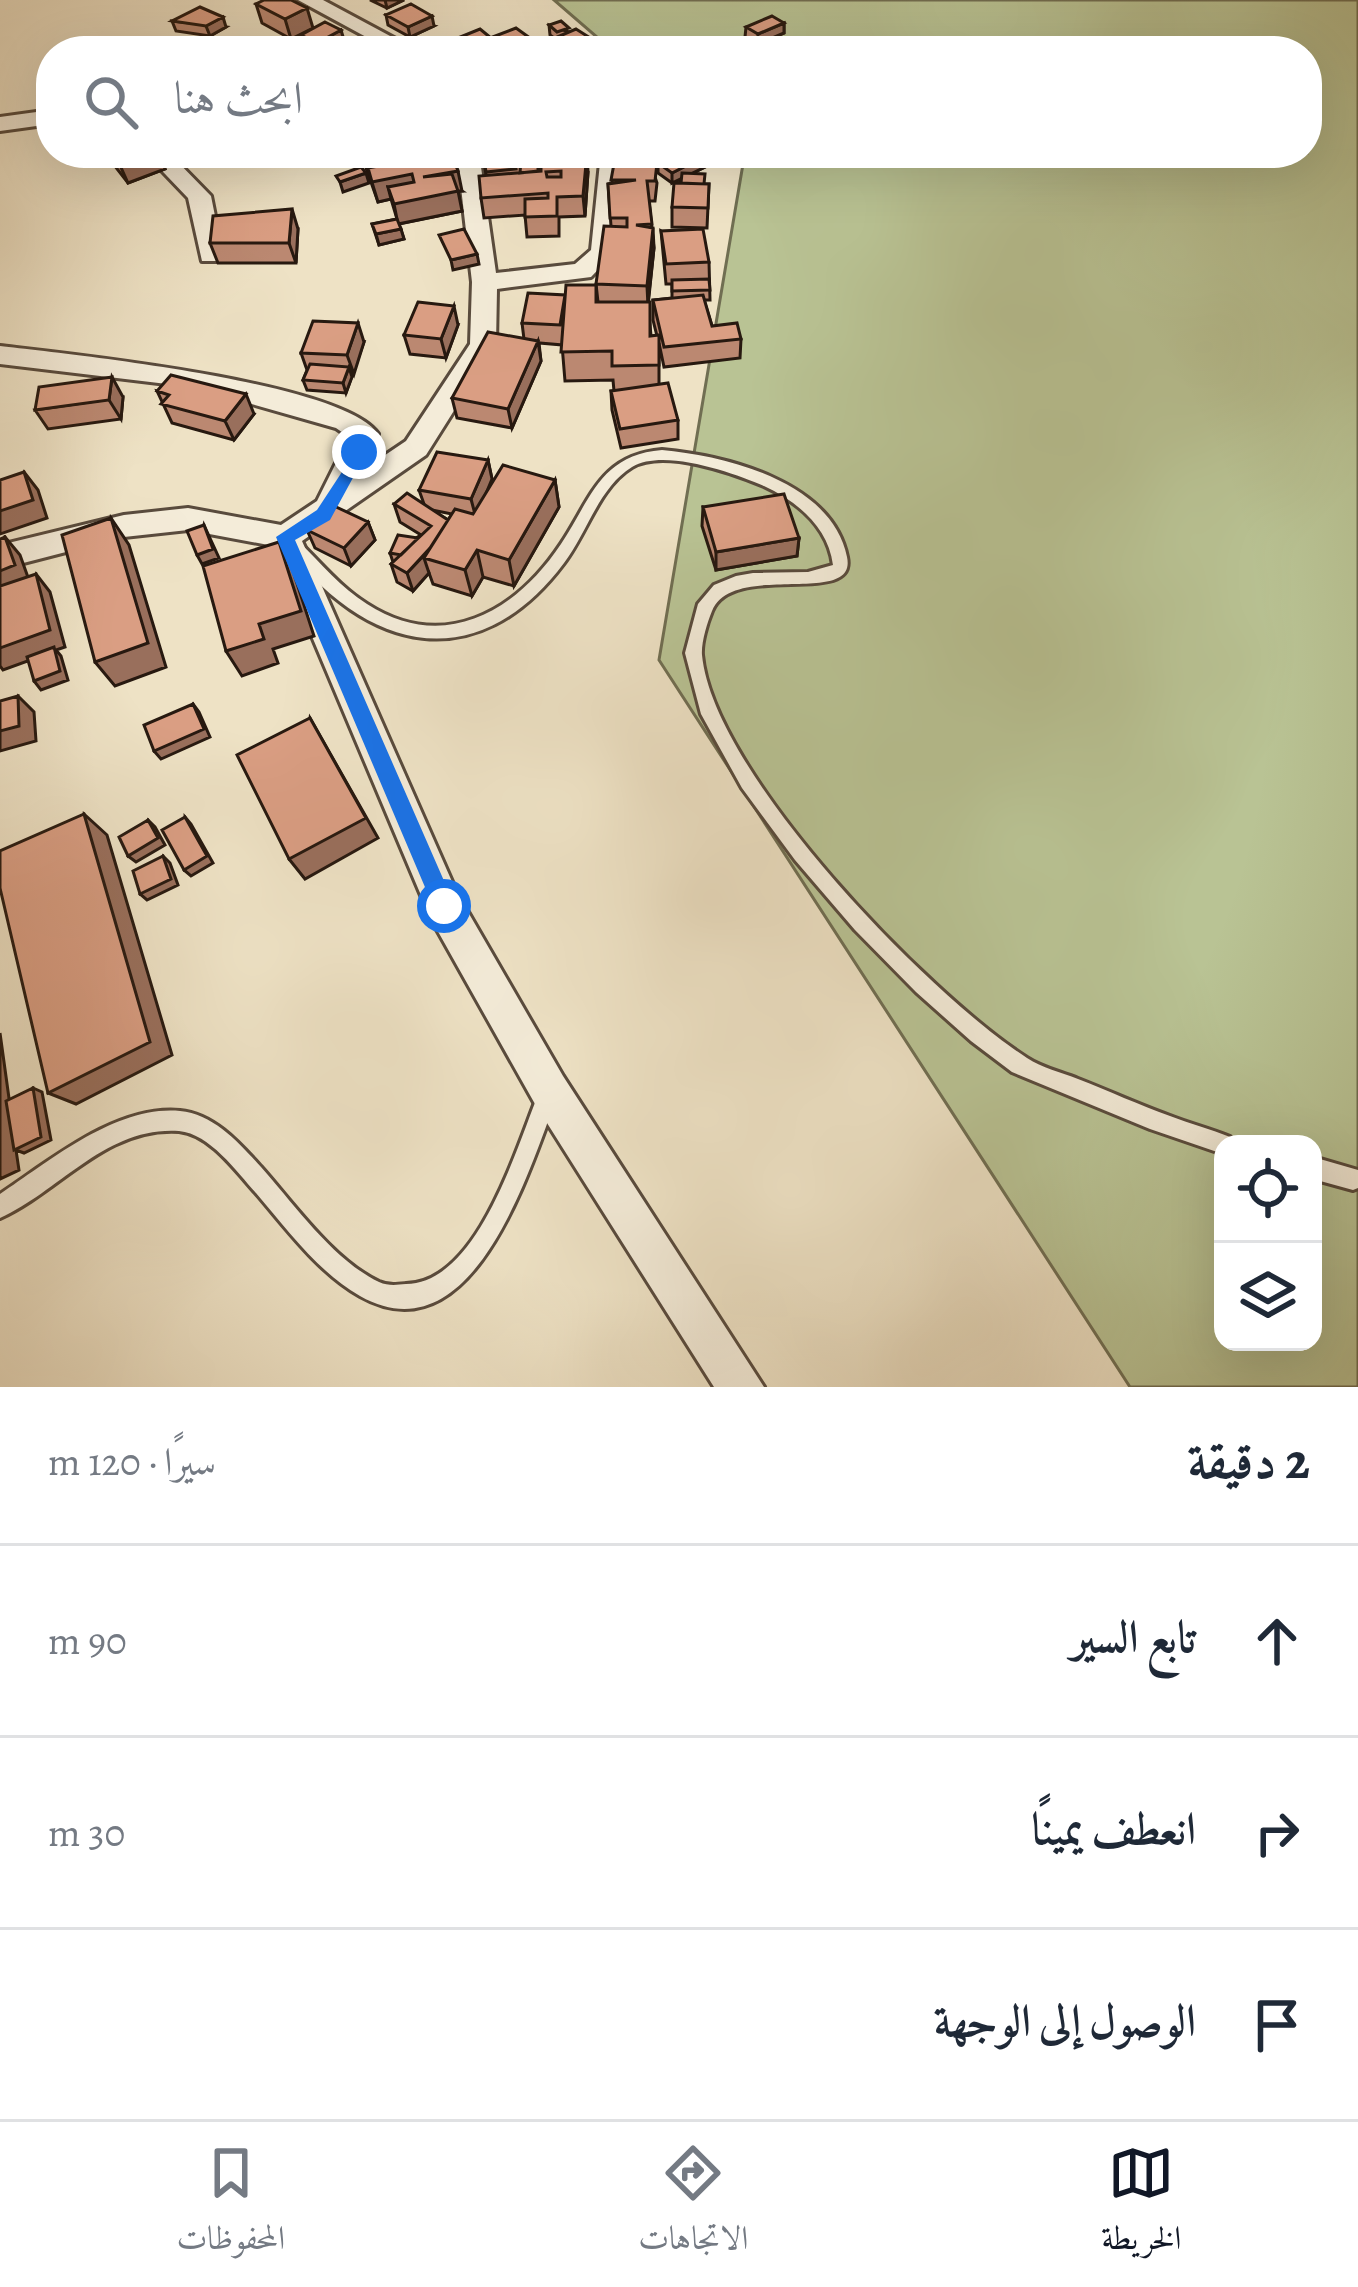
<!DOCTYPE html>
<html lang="ar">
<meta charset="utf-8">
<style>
body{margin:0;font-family:Alegreya,Amiri,serif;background:#f6f6f7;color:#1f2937;direction:rtl}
.controls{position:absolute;right:36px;bottom:36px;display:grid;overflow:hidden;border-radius:24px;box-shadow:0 12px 48px #0002}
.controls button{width:108px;height:108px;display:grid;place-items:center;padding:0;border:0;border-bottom:3px solid #e0e1e3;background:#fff;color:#1f2937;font:60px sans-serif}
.stop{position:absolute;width:36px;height:36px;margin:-27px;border:9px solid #1a73e8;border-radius:50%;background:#fff}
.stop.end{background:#1a73e8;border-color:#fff;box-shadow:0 3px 12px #0008}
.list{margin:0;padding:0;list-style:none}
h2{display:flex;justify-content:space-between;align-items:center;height:156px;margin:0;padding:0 48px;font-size:51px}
h2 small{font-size:39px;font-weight:400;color:#747a83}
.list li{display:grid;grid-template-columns:78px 1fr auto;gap:36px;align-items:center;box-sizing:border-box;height:192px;padding:0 48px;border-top:3px solid #e0e1e3}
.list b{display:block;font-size:45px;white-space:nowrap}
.list em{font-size:39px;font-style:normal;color:#747a83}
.icon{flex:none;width:66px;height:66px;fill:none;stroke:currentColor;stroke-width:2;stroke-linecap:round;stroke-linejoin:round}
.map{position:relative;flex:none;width:1358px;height:1387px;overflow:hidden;direction:ltr}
.search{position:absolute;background:#fff;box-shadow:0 12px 48px #0002;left:36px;right:36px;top:36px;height:132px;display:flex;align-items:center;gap:30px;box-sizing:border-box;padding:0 42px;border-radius:48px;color:#747a83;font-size:45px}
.sheet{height:732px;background:#fff}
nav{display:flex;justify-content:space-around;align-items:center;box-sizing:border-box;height:168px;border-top:3px solid #e0e1e3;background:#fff;font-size:33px;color:#747a83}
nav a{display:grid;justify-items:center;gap:6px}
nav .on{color:#111827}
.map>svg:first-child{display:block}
.green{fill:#b9c394;stroke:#706e52;stroke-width:3;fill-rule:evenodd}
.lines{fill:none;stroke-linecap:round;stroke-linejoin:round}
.lane-casing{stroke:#594b3d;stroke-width:6}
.street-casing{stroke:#594b3d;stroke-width:6}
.lane{fill:#f4ecd9;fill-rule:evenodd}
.street{fill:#f4ecd9;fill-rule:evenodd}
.wall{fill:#bb8871;stroke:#271910;stroke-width:3;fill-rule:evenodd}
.shaded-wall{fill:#996f5c;stroke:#271910;stroke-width:3}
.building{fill:#da9e83;stroke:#271910;stroke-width:3;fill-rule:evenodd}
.route{fill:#1a73e8}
</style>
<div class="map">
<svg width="1358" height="1387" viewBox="0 0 1358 1387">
<rect width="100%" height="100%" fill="#eee2c5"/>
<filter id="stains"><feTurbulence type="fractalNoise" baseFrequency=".00167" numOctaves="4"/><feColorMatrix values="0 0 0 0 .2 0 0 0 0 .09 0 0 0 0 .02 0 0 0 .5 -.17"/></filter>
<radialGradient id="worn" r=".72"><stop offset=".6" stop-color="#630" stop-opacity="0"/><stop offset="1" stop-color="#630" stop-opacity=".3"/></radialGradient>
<path class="green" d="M554 0H1358V1387H1130L659 660 743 164 731 153H1307V51H613ZM1223 1144H1313V1342H1223Z"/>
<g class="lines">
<g class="lane-casing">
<path id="lane" d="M662 450C727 456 832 482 847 557 858 608 732 560 712 611 707 623 701 643 702 655 713 773 929 995 1027 1058 1042 1068 1061 1072 1078 1079 1109 1091 1139 1105 1170 1116 1190 1124 1211 1129 1230 1137L1233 1144H1223V1154L1150 1129 1012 1072 971 1041 916 992 855 930 795 860 742 788 701 714 685 653 698 604 714 585 736 576 753 573 808 572 833 565C828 527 798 502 764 486 733 473 664 448 632 467 599 487 587 533 564 563 477 679 366 652 286 546L294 540 299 542C321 563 341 588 367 604 443 653 515 613 561 544 591 499 600 455 662 450Z
M547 1087 554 1090 557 1097C529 1170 473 1360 360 1296 318 1272 287 1229 256 1193 236 1171 210 1134 179 1131 106 1126 60 1191 0 1218V1194C50 1161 116 1105 180 1111 214 1114 240 1144 261 1167 294 1204 333 1260 379 1282 388 1286 396 1285 406 1284 479 1283 517 1145 540 1090Z
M1313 1157 1358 1170V1188L1353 1190 1313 1179Z"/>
</g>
<g class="street-casing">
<path id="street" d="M298 0H323L418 51H392Z
M51 110V124L0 131V117Z
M145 153H169L211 196 223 256 220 261H202L188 198Z
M457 153H479L496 273 575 264 591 250 601 153H623L615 252 591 277 497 289 496 344 426 455 302 541 457 893 563 1076 764 1387H714L535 1104 431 919 274 546 188 530 124 537 0 569V545L124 515 188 508 281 525 317 501 349 437 336 428 192 387 0 364V346C68 354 344 382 378 434L360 472 406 441 470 344 472 282Z"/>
</g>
<use href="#lane" class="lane"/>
<use href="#street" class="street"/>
</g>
<path class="wall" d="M291 0V39L262 23 256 4Z
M370 0H404L387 8Z
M386 15 434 26 410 37 388 25Z
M172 21 226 27 210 36 176 31Z
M784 23V33L758 44 745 37 746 27Z
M549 25 595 41 596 51 454 50 453 40 491 38 543 48V43L554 38 550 35Z
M301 35 344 40 324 51H316L304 45Z
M108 153H158L165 169 128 183 114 165Z
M384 153H437L413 157V159L462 191H458L462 211 399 224 404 239 379 245 372 224 397 219 391 199 378 202 366 168 397 162V160L387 162Z
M483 153H541L588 172 585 216 559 217V236L527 237 525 215 484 218 481 198 486 175Z
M616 153H650V162L657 183 655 201H649L654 248 648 302 651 336H657L653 320V300L672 298V284H666L661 231 709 262 710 300H704L712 326 741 339 740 358 664 367 659 343V384L678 420V439L621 448 612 410 611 391H614L613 380 565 381 562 345 539 343 541 361 512 428 457 418 452 398 524 339 522 323 565 295 596 285 598 302 596 284 611 226 608 184 612 183Z
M654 153H703L707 155V166L691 174 704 184H709L707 228 672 227V207L681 179 672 183 658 173V163L671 156 654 157Z
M298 229 296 263H218L210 243Z
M458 325 446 358 410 354 404 335Z
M364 342 346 393 307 390 303 380 307 370 301 353Z
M157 391 254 414 234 440 172 423Z
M123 397 121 419 48 429 35 410Z
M488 460 492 479 488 489 555 480 559 507 514 586 483 577 472 596 433 584 429 573 413 591 397 582 391 564 393 562 390 553 421 535 400 522 394 504H424L419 490ZM432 510 452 514 448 520Z
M703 507 799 538 797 556 716 570 702 526Z
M368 522 375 540 351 566 315 548 307 530Z"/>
<path class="shaded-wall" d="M385 0H404L387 8Z
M307 8 313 28 291 39 285 19Z
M432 16 434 26 410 37 408 27Z
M223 17 226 27 210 36 206 26Z
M784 23V33L758 44V34Z
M341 30 344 40 324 51H319L317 43Z
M595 41 596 51H573Z
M146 153H158L165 169 128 183 119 163Z
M213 153H240L216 161Z
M385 153H437L387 162Z
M587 153 588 172 585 216 583 196Z
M707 155V166L672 183V173Z
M415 168 416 194 388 187 391 199 378 202 370 176Z
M458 171 462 191H458L462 211 398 224 394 204 423 177Z
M366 173 369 183 343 192 340 182Z
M292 209 298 229 296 263 289 243Z
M653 228 654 248 648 306 647 286Z
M401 229 404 239 379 245 376 234Z
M477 254 479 264 453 270 451 260Z
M454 306 458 325 446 358 441 339Z
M358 323 364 342 354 374 347 355Z
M538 341 541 361 512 428 508 409Z
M349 367 352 377 346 393 343 383Z
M112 377 123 397 121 419 109 400Z
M246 394 254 414 234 440 225 421Z
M488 460 492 479 476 518 471 499Z
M24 472 38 490 47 518 0 534V511Z
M555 480 559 507 514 586 509 560Z
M111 518 129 545 166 667 115 686 95 662Z
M368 522 375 540 351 566 344 548Z
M454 524 424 558 429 573 413 591 407 573Z
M204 525 219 558 202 564 197 555Z
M5 537 20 555 30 583 0 595V571Z
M799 538 797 556 716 570V552Z
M279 542 292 568 314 636 273 649 278 663 242 676 226 651 259 624Z
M477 550 483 577 472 596 465 570Z
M36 574 50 592 65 647 56 650 61 656 68 680 41 690 34 681 55 651 3 670 0 666V648Z
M18 696 34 712 36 741 0 751V731Z
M193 704 199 712 210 737 161 759 154 751Z
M310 718 378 838 305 879 289 859Z
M84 814 107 835 172 1055 76 1104 48 1093Z
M185 817 191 824 213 863 191 876 184 870Z
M148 820 155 827 165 845 136 862 128 856Z
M163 856 170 863 178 885 147 900 140 894Z
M0 1033 16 1149 33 1088 42 1092 51 1140 24 1153 16 1150 19 1170 0 1179Z"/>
<path class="building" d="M264 0H291L307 8 285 19 256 4Z
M411 4 432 16 408 27 386 15Z
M200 7 223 17 206 26 172 21Z
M772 16 784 23 758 34 746 27Z
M561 21 569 28 557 32 549 25Z
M325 22 341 30 317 43 301 35Z
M516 28 548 51H495L482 41Z
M480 29 491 38 482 41 483 50 468 51 453 40Z
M576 29 595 41 573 51H555L543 43Z
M389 41 395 51H340Z
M688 41 704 51H664Z
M732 42 746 51H711Z
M111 153H146L119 163Z
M396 153H412L413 159 397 162Z
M446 153H451L458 171 423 177 452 174 458 191 394 204 388 187 414 182 412 174 372 182 368 168Z
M483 153H513L516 169 486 172Z
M587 153 583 196 557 197V216L525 217V199L548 198V193L481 198 479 176 541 171V154ZM561 171V177H547L546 172Z
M616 153H646L645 162 657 163 655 181H647L652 224 636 225 653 228 647 286 596 284 604 226 627 227V218H610L608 184 636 180H611Z
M678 153H703L707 155 672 173 658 163Z
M521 160H538V171L520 173Z
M361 167 366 173 340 182 336 176Z
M682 173 705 174 704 184 681 183Z
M674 183 709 184 708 208 672 207Z
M292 209 289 243H210L213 216Z
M397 219 401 229 376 234 372 224Z
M464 229 477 254 451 260 439 235Z
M703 229 709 262 666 264 661 231Z
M709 279 710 290 672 291V280Z
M566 285H596V302H650V336L659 335V365L612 366V351L561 352Z
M528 293 565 295 560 325 522 323Z
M703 295 712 326 737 323 741 339 664 347 653 300Z
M418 302 454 306 441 339 404 335Z
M313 321 358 323 347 355 301 353Z
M488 332 538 341 508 409 452 398Z
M310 364 349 367 343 383 303 380Z
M171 375 246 394 225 421 161 404 169 395 157 391Z
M112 377 109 400 35 410 39 387Z
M668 383 678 420 620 429 611 391Z
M437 452 488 460 471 499 419 490Z
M503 465 555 480 509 560 477 550 465 570 424 558 455 509 473 514Z
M24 472 33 500 0 511V480Z
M407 493 448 520 430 548 407 573 391 564 431 526 394 504Z
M784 494 799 538 716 552 703 507Z
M332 505 368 522 344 548 307 530Z
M111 518 148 643 95 662 62 535Z
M204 525 213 549 197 555 187 531Z
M398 535 418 538 401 555 390 553Z
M5 537 15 565 0 571V539Z
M279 542 301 611 259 624 264 639 226 651 203 566Z
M36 574 50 630 0 648V586Z
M54 647 60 671 34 681 27 657Z
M18 696 19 726 0 731V701Z
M193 704 204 729 154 751 144 725Z
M310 718 366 818 289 859 237 755Z
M84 814 150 1042 48 1093 0 888V851Z
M185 817 207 856 184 870 162 830Z
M148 820 158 838 128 856 119 837Z
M163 856 171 879 140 894 133 871Z
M33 1088 41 1137 14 1150 6 1101Z"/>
<path class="route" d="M359 446 367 452 330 520 295 540 455 906 444 916 436 913 276 537 317 510Z"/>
<rect width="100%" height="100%" filter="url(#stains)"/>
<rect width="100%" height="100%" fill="url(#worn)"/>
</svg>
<div class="controls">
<button><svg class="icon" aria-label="locate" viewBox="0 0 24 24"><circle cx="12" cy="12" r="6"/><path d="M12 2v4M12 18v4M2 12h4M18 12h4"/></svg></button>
<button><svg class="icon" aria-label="layers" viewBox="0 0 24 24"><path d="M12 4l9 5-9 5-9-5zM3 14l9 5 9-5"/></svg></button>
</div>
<div class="stop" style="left:444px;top:906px"></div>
<div class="stop end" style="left:359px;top:452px"></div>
<div class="search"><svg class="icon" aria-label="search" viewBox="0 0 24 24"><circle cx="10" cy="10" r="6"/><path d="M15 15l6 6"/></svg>ابحث هنا</div>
</div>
<section class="sheet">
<h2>2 دقيقة<small>سيرًا · 120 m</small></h2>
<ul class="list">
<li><svg class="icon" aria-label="ahead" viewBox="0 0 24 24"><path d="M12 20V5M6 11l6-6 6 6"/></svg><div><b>تابع السير</b></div><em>90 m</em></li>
<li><svg class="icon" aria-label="right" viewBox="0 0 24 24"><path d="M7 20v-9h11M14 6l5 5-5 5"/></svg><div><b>انعطف يمينًا</b></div><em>30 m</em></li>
<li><svg class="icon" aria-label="arrive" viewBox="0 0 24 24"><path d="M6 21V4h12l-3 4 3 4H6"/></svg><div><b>الوصول إلى الوجهة</b></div></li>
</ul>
</section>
<nav>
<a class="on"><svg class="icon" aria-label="map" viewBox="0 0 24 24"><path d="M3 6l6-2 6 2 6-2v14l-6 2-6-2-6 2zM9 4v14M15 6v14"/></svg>الخريطة</a>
<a><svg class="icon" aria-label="directions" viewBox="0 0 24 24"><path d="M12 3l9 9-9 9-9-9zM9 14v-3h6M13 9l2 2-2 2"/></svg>الاتجاهات</a>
<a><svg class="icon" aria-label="saved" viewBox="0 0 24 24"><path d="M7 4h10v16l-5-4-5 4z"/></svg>المحفوظات</a>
</nav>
